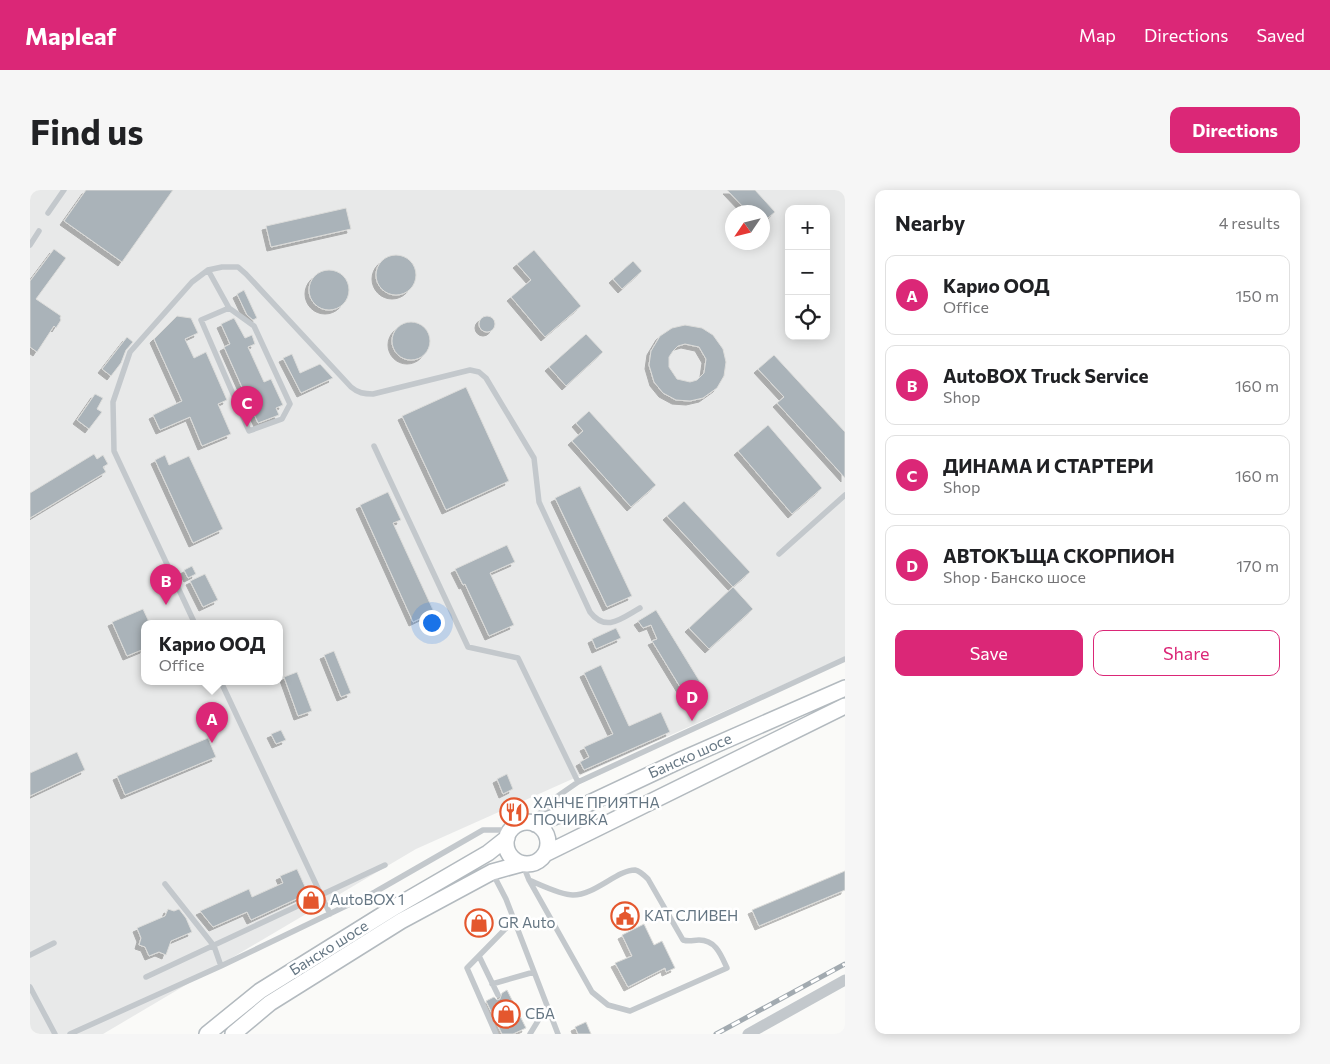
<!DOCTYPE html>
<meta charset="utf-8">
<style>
body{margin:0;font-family:Commissioner,sans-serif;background:#f6f6f6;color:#202124}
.controls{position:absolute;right:15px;top:15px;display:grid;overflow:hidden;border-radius:10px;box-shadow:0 2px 12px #0003}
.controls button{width:45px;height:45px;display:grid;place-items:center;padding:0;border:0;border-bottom:1px solid #e0e0e0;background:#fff;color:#202124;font:25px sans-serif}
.compass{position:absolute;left:695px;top:15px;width:45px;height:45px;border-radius:50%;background:#fff;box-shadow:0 2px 12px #0003;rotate:235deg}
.you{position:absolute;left:401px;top:432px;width:18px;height:18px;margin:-12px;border:4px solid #fff;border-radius:50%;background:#1a73e8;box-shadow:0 0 0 8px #1a73e833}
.badge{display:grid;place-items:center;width:32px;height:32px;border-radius:50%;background:#db2777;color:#fff;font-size:16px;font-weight:700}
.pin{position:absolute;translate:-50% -41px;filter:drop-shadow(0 1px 2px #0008)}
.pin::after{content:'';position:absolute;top:26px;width:18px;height:15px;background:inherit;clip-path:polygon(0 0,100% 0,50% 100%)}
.popup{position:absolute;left:111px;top:430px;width:142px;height:65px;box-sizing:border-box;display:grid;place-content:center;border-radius:10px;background:#fff;filter:drop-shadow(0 1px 4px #0005);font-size:16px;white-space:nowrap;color:#757577}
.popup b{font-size:19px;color:#202124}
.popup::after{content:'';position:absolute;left:50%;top:100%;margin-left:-10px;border:10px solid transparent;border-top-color:#fff}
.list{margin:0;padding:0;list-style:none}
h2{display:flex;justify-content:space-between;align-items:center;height:65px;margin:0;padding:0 20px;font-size:21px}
h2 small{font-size:16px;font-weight:400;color:#757577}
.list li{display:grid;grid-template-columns:32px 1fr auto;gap:15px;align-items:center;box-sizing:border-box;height:80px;margin:0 10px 10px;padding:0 10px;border:1px solid #e0e0e0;border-radius:10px}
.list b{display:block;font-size:19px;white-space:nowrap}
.list p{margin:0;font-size:16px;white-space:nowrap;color:#757577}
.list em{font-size:16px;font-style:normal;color:#757577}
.actions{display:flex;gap:10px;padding:15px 20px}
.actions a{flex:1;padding:11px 0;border:1px solid #db2777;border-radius:10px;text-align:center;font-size:18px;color:#db2777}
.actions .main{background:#db2777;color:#fff}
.icon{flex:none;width:28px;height:28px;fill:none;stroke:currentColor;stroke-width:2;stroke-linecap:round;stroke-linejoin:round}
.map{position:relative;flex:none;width:815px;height:844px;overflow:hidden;border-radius:10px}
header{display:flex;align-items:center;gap:30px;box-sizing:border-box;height:70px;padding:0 25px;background:#db2777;color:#fff}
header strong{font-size:24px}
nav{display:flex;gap:28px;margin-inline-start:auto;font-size:18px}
.intro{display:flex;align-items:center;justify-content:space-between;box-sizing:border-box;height:120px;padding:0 30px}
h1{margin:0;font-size:35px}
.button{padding:12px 22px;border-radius:10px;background:#db2777;color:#fff;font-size:18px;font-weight:700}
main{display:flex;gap:30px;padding:0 30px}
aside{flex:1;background:#fff;border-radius:10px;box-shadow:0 2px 12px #0003}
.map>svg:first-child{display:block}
.built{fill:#e8e9e9;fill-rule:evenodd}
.building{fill:#aab3b9;stroke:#dcdcda;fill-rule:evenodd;filter:url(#shadow)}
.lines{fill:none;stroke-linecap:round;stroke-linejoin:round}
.secondary-casing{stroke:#b3babf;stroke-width:18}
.service{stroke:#c3c8cc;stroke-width:5.5}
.minor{stroke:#c3c8cc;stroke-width:11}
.secondary{stroke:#fff;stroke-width:15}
.rail-casing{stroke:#a2aab0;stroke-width:5}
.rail{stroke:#fff;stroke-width:3;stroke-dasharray:9;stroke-linecap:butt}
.labels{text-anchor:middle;stroke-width:5;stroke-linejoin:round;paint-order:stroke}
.street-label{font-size:15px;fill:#657683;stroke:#fff}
.poi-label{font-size:15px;fill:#657683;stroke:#fff;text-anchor:start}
</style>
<header>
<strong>Mapleaf</strong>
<nav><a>Map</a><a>Directions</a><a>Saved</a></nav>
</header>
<div class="intro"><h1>Find us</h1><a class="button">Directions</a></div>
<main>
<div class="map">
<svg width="815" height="844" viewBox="0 0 815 844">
<defs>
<filter id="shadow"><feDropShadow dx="-4" dy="4" stdDeviation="0" flood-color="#0004"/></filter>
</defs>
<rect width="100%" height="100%" fill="#fafaf8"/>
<path class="built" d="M0 0H815V467L386 659 73 844H0ZM759 19H796V146H759ZM702 22H732V52H702ZM114 434H250V492H114Z"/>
<path class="building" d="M56 0H143L92 72 34 31Z
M697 0H725L745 22 732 33V22H718Z
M316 18 321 39 241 57 236 36Z
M24 59 36 68 6 109 31 126 30 128 31 130 26 138 24 136 7 162 0 157V91Z
M504 60 551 116 515 147 481 107 501 90 487 74Z
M346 85a20 20 0 1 1 40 0a20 20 0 1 1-40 0Z
M603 71 612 81 592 99 583 89Z
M279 100a20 20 0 1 1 40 0a20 20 0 1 1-40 0Z
M214 100 227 128 223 130 217 125 207 104Z
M147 126 161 128 168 143 155 149 164 168 176 162 197 210 188 214 201 244 172 256 160 227 130 240 123 225 152 211 124 149Z
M449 134a8 8 0 1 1 16 0a8 8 0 1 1-16 0Z
M204 128 215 148 222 145 225 154 218 157 234 192 241 189 253 215 246 218 249 225 228 233 194 157 200 154 191 134Z
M362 151a19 19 0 1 1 38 0a19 19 0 1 1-38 0Z
M655 135 672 138 683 145 693 159 696 172 694 186 687 198 673 208 660 211 646 210 633 203 624 192 619 175 621 161 630 146 642 138ZM655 154 669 157 676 169 674 183 667 190 660 192 647 189 639 177V167L643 161 648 156Z
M556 144 573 162 536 196 519 177Z
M97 147 103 152 96 160 91 173 81 186 72 179Z
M262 164 270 183 290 174 303 188 271 203 253 168Z
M744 165 815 242V288L747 213 754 207 728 179Z
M436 197 479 291 416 320 372 226Z
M65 204 73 208 67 219 72 222 59 239 47 230Z
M559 221 626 295 601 317 542 251 553 241 546 233Z
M738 235 792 298 762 324 708 261Z
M64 264 67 269 73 265 78 274 73 277 76 282 0 328V303Z
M135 265 139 275 159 266 193 339 163 353 125 270Z
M550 296 602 406 577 417 525 308Z
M358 302 371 330 363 333 404 422 383 432 330 315Z
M654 311 720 382 703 397 637 326Z
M477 355 485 372 460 383 484 435 459 446 435 394 433 395 425 379Z
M162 376 166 384 158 388 154 380Z
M175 384 188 410 173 417 160 391Z
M703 397 723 419 679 459 659 438Z
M113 419 120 434H114V459L97 466 82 432Z
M626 420 675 500 658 510 622 451 627 449 621 435 613 438 608 431Z
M586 438 591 448 566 459 562 449Z
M304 461 321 503 311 507 294 465Z
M571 475 599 536 631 522 640 542 554 580 550 572 559 567 554 557 583 544 554 483Z
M267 482 282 521 268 526 254 487Z
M251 540 256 550 246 554 241 544Z
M178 548 186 567 95 605 87 586Z
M47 562 55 580 0 606V583Z
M477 584 483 599 473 604 467 589Z
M267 679 277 701 274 703 275 705 221 730 217 722 183 737 170 721 219 699 222 707 253 693 250 686Z
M815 681V700L729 736 722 720Z
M138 719 144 721 149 719 156 728 162 742 141 751 136 765 129 762 119 766 115 757 109 755 111 748 107 738 135 726Z
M614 734 624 755 632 751 645 778 636 782 635 778 598 797 585 773 602 766 592 745Z
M477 800 496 838 483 844H472L456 811 464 807 467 810 470 809 472 803Z
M556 832 561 844H548L545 837Z"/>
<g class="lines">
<g class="secondary-casing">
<path id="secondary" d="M476 653a21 21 0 1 1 42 0a21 21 0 1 1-42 0Z
M505 634 551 617 653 569 815 498
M517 663 815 516
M177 844 230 801 365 717 458 663 477 648
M203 844 240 813 371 731 462 682 491 674"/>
</g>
<path class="service" d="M18 23 34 0
M0 55 9 41
M178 80 192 77H208L216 84 321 197C328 203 334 204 343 204L440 180 449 182 456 188 504 268 509 312 560 422C576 443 592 428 610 418
M344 256 438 457 488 468 548 592 525 608 503 630
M749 364 815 305
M165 434 84 261 83 212 100 162 162 92 178 80 199 118 224 136 260 214 252 229 219 241 171 130 199 118
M191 492 300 724
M548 592 815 469
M493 675 499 690 562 802 578 815 600 821 697 778C691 765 686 750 669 750 663 750 660 752 653 750L618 689C614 685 610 681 605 680 587 680 565 705 543 705 531 705 511 695 499 690
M462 682 476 709 528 844
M135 694 184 756 191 776
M0 765 24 753
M449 766 468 805
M116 787 355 675
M462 794 504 782
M0 797 25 844
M40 844 191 776 345 702 453 640H480
M466 844 437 778 484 730
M500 844 517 816"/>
<path class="minor" d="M718 844 815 790"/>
<use href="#secondary" class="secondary"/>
<g class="rail-casing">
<path id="rail" d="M686 844 815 774"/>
</g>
<use href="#rail" class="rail"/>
</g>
<defs>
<g id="restaurant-ring" transform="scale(1.4375)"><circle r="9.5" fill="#fff" stroke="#e4572e" stroke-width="1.5"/><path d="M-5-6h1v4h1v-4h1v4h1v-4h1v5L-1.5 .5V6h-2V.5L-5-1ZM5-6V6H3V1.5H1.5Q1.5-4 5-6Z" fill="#e4572e"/></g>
<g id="shop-ring" transform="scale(1.4375)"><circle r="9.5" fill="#fff" stroke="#e4572e" stroke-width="1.5"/><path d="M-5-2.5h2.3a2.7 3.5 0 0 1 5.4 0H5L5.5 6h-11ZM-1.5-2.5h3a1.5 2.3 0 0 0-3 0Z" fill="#e4572e"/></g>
<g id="civic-ring" transform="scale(1.4375)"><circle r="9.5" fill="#fff" stroke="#e4572e" stroke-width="1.5"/><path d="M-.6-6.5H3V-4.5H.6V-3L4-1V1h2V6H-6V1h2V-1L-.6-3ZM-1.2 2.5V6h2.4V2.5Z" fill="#e4572e"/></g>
</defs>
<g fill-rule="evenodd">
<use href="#restaurant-ring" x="484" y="622"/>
<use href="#shop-ring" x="281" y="710"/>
<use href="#civic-ring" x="595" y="726"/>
<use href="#shop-ring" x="449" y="733"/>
<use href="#shop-ring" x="476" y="824"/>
</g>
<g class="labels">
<g class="street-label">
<text transform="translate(660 566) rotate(-24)" y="5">Банско шосе</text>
<text transform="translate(299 758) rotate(-32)" y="5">Банско шосе</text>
</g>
<g class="poi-label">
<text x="503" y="618">ХАНЧЕ ПРИЯТНА<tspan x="503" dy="17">ПОЧИВКА</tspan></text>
<text x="300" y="715">AutoBOX 1</text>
<text x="614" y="731">КАТ СЛИВЕН</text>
<text x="468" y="738">GR Auto</text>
<text x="495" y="829">СБА</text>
</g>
</g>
</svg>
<div class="controls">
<button>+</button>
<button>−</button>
<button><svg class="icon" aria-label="locate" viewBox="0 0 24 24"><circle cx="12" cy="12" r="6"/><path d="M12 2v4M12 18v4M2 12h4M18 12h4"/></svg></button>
</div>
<svg class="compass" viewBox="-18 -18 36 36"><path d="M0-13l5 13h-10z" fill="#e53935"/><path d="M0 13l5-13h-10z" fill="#757577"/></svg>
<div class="you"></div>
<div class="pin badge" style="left:182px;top:553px">A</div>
<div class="popup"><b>Карио ООД</b>Office</div>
<div class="pin badge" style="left:136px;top:415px">B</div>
<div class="pin badge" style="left:217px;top:237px">C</div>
<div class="pin badge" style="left:662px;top:531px">D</div>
</div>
<aside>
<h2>Nearby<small>4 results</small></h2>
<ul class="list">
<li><span class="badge">A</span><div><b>Карио ООД</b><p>Office</p></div><em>150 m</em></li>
<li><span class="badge">B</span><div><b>AutoBOX Truck Service</b><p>Shop</p></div><em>160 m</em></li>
<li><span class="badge">C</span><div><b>ДИНАМА И СТАРТЕРИ</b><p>Shop</p></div><em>160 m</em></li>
<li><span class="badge">D</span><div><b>АВТОКЪЩА СКОРПИОН</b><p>Shop · Банско шосе</p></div><em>170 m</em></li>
</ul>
<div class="actions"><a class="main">Save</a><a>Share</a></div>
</aside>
</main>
